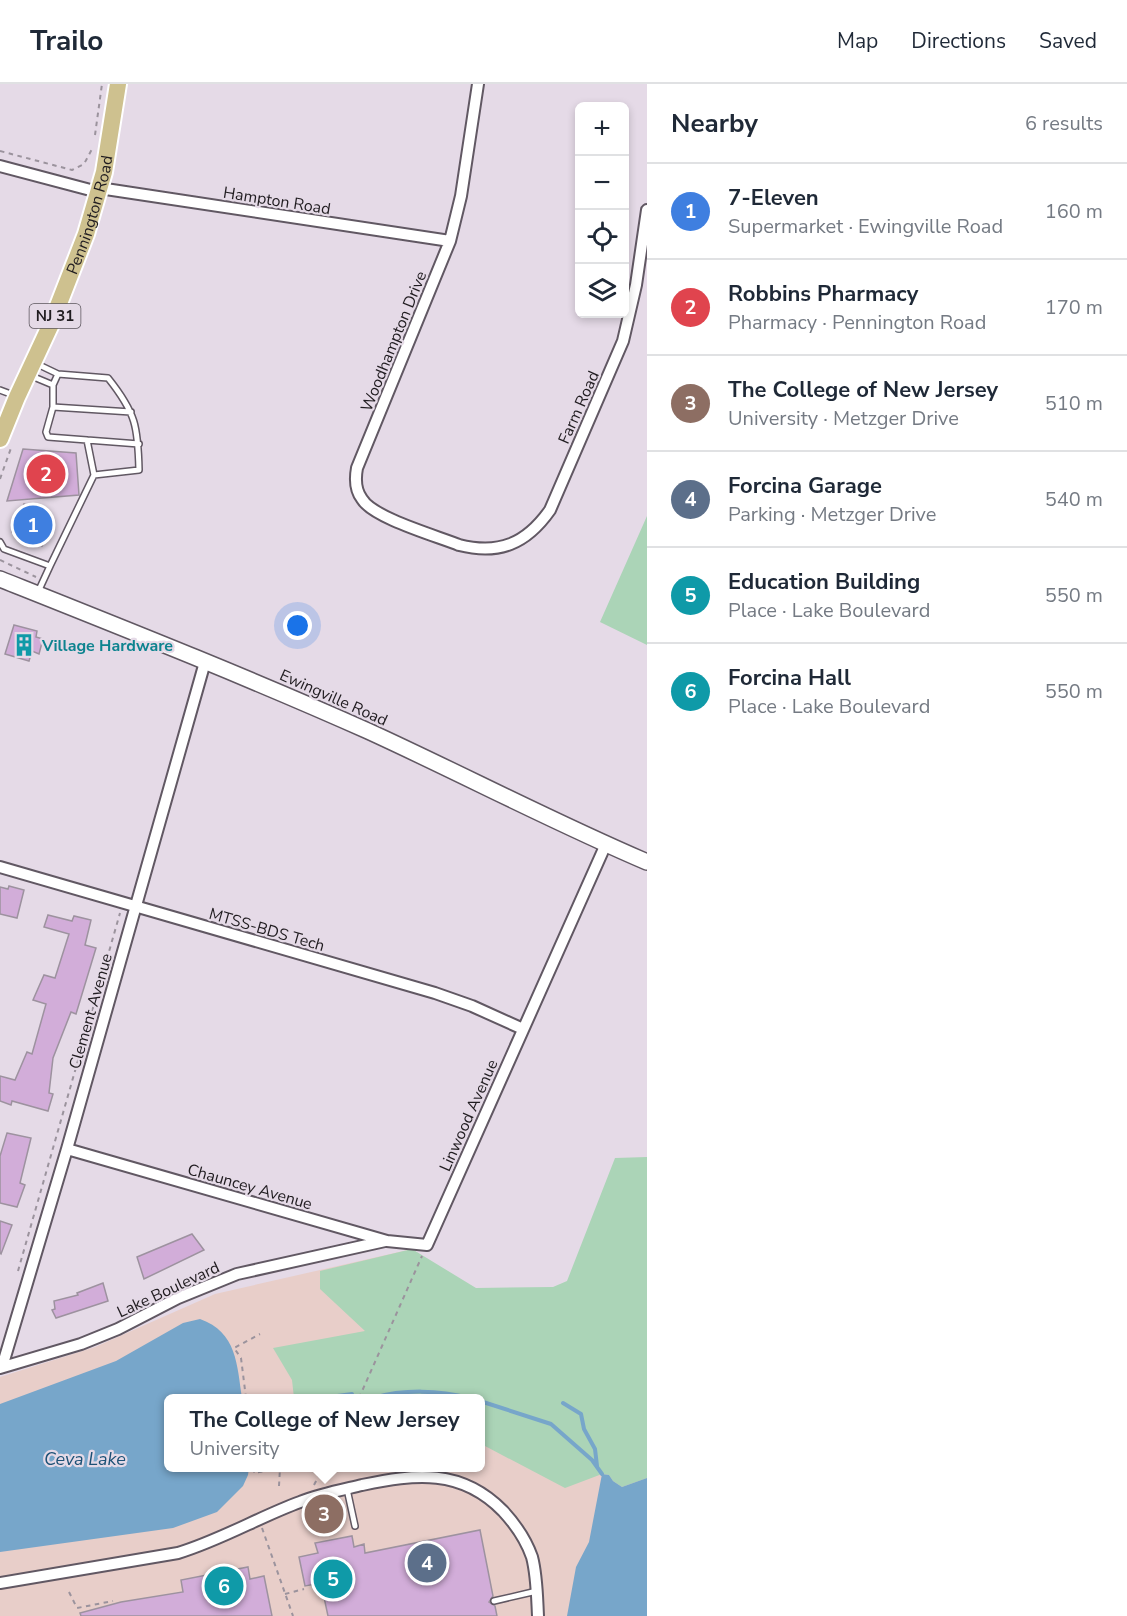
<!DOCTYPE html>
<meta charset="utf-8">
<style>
body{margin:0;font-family:"Nunito Sans",sans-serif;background:#f6f6f7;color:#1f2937}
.controls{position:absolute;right:18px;top:18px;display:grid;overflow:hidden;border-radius:9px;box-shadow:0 3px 9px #0003}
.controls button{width:54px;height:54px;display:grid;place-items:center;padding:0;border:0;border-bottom:2px solid #e0e1e3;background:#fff;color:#1f2937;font:30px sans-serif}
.you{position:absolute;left:298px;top:542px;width:21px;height:21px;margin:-15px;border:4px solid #fff;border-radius:50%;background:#1a73e8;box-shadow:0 0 0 9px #1a73e833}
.badge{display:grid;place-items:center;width:39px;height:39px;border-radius:50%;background:#ea580c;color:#fff;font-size:20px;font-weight:700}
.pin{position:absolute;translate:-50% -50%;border:3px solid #fff;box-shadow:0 2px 6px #0006}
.popup{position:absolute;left:164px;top:1310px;width:321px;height:78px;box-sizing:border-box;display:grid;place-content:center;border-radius:9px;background:#fff;filter:drop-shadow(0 2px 4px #0005);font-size:20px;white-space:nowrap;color:#747a83}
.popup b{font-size:22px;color:#1f2937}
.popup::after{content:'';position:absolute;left:50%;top:100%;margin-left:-12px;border:12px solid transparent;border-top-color:#fff}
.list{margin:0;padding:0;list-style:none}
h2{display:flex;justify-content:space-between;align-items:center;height:78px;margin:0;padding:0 24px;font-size:26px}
h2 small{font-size:20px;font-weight:400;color:#747a83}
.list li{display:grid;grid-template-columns:39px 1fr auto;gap:18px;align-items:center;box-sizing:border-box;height:96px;padding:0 24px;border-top:2px solid #e0e1e3}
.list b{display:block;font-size:22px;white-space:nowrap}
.list p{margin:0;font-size:20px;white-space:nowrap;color:#747a83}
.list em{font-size:20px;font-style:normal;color:#747a83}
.icon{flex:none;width:33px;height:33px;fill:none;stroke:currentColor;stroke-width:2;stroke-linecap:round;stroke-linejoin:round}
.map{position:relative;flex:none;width:647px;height:1532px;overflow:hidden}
header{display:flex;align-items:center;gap:36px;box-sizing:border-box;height:84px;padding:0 30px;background:#fff;border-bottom:2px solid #e0e1e3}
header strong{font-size:28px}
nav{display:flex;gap:33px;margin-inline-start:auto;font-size:21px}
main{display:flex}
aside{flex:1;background:#fff}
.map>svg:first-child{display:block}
.education{fill:#e8cec9;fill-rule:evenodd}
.green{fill:#abd4b7}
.water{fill:#77a6ca}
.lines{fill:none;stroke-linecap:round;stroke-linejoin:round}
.stream{stroke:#77a6ca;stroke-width:4}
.building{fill:#d2add9;stroke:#9d929f;stroke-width:1.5}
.service-casing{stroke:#615863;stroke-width:8}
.minor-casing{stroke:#615863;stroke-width:14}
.secondary-casing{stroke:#615863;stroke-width:18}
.primary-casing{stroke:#fff;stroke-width:20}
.path{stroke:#9b939d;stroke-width:2;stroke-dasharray:4.5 4.5;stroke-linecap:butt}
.service{stroke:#fff;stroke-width:5}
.minor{stroke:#fff;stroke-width:10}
.secondary{stroke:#fff;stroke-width:15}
.primary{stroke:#cec18f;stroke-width:16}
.labels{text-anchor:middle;stroke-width:4.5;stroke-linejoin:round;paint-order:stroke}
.shield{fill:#e5dae7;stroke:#5b555c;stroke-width:1.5}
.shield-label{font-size:15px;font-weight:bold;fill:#201c20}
.street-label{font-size:16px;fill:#201c20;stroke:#e5dae7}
.culture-label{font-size:16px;font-weight:bold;fill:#0d838f;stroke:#e5dae7;text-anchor:start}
.water-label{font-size:18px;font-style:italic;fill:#1c5176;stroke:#e5dae7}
</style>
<header>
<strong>Trailo</strong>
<nav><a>Map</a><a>Directions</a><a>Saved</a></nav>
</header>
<main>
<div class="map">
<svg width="647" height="1532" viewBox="0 0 647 1532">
<rect width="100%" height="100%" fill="#e5dae7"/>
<path class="education" d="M412 1165 647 1328V1532H0V1293L95 1263 215 1210ZM168 1314H480V1384H168Z"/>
<path class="green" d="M647 432V561L600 538Z
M647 1073V1394L622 1403 613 1397 609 1391 602 1390 565 1404 485 1362H480V1314H294L292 1296 273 1264 365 1247 320 1205V1187L412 1165 476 1204 553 1203 567 1197 615 1074Z"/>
<path class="water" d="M200 1235C237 1248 237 1281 242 1314H168V1384H249L248 1391 243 1402 217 1428 173 1444 0 1468V1320L116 1277 183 1239Z
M602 1390 609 1391 613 1397 622 1403 647 1394V1532H567L576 1483 589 1458Z"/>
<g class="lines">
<path class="stream" d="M323 1314 352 1310
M373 1314C404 1305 439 1306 470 1314
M480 1317 551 1340 592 1376 602 1390
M563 1319 581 1330 584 1345 595 1365 597 1382"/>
</g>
<path class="building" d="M23 365 76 369 79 411 7 417Z
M24 420 53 434 42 462 12 448Z
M14 541 37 547 36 553 43 555 39 570 32 567 29 577 5 570Z
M9 802 24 806 17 834 0 830V803L8 805Z
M48 831 72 837 74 832 91 836 85 861 96 864 76 930 71 928 53 974 49 1009 53 1010 48 1027 12 1017 11 1021 0 1017V992L15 996 27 968 32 970 46 920 33 916 44 891 55 894 69 850 44 843Z
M7 1049 31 1054 20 1099 25 1101 17 1123 0 1119V1072Z
M0 1137 12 1141 1 1170 0 1169Z
M192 1150 204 1166 144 1195 137 1173Z
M103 1199 108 1217 56 1234 52 1226 55 1225 54 1217 78 1211 77 1209Z
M480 1446 493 1512 489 1518 495 1522 497 1532H328L321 1499 305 1502 299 1473 318 1469 315 1459 352 1452 354 1463 364 1460 365 1469Z
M248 1483 250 1495 264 1492 272 1532H81L80 1529 121 1518 183 1508 181 1496Z"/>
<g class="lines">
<g class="service-casing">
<path id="service" d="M35 279 58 290 108 294C136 329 138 343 139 386L94 391 50 482
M58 290 53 301V323L46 348 48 353 139 360
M29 291 53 301
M0 306 16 312
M53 323 131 328
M87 356 94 391
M0 458 4 465 50 482 38 508
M347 1405 355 1442
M494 1517 537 1507"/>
</g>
<g class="minor-casing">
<path id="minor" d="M478 0 461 112 450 157 357 384C355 395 355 406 362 415 373 434 437 452 459 461 499 471 526 460 550 426L623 257 636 201 647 126
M0 82 98 108
M99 104 450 157
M0 783 435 909 472 922 523 945
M67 1065 387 1157 427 1161 606 760
M2 1283 67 1065 205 578
M0 1284 81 1260 118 1245 178 1214 237 1190 385 1157
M0 1499 178 1469C221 1456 259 1433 300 1418 320 1410 341 1406 362 1401 415 1390 461 1384 503 1427 515 1440 526 1456 532 1473 537 1492 537 1513 538 1532"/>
</g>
<g class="secondary-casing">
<path id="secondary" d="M0 495C123 544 247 593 368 647 462 690 553 738 647 778"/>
</g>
<g class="primary-casing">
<g id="primary">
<path id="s1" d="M0 355 17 313 51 240 86 150 104 88 118 0"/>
</g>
</g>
<path class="path" d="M95 51 102 0
M0 67 72 86 84 80 92 65
M0 395 11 364
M0 476 36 493
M18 1187 120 829
M246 1314 241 1274 234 1264 260 1250
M359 1314 422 1172
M254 1384V1389L265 1387 268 1384
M314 1401 323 1384
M279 1402 280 1384
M262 1444 293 1532
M69 1508 77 1524 113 1517
M285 1510 304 1505"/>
<use href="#service" class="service"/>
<use href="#minor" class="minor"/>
<use href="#secondary" class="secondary"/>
<use href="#primary" class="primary"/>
</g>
<defs>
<g id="building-bare" transform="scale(1.8)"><path d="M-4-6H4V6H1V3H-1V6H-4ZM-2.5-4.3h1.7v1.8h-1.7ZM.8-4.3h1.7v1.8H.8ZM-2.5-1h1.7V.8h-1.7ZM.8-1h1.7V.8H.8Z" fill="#0f9aa8" stroke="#e5dae7" stroke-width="2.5" paint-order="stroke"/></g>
</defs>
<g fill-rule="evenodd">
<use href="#building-bare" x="24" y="561"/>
</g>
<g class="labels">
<rect class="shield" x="29.5" y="220" width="51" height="24" rx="4.5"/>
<g class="shield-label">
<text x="55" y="237">NJ 31</text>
</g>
<g class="street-label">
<text transform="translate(277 116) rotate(9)" y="6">Hampton Road</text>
<text dy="6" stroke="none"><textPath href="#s1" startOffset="242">Pennington Road</textPath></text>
<text transform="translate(393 257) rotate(-68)" y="6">Woodhampton Drive</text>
<text transform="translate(578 323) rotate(-66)" y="6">Farm Road</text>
<text transform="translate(334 613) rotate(24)" y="6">Ewingville Road</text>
<text transform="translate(267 845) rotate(16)" y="6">MTSS-BDS Tech</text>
<text transform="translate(90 927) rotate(-74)" y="6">Clement Avenue</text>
<text transform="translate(468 1031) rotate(-66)" y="6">Linwood Avenue</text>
<text transform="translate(250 1102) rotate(16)" y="6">Chauncey Avenue</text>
<text transform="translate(168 1205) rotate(-25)" y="6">Lake Boulevard</text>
</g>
<g class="culture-label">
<text x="42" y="567">Village Hardware</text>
</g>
<g class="water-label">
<text x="85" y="1381">Ceva Lake</text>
</g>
</g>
</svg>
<div class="controls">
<button>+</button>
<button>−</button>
<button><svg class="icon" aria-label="locate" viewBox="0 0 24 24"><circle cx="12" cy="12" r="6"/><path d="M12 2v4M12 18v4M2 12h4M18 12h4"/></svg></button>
<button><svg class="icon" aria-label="layers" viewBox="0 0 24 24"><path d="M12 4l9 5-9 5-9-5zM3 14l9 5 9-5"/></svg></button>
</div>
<div class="you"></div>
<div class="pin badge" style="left:33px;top:441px;background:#3f7fe0">1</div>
<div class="pin badge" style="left:46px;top:390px;background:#e0444e">2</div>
<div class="pin badge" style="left:324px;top:1430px;background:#8d6e63">3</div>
<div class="popup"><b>The College of New Jersey</b>University</div>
<div class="pin badge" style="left:427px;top:1479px;background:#5c6f8a">4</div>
<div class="pin badge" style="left:333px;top:1495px;background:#0f9aa8">5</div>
<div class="pin badge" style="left:224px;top:1502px;background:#0f9aa8">6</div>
</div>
<aside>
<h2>Nearby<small>6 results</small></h2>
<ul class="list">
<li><span class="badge" style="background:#3f7fe0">1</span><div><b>7-Eleven</b><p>Supermarket · Ewingville Road</p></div><em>160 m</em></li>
<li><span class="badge" style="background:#e0444e">2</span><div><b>Robbins Pharmacy</b><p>Pharmacy · Pennington Road</p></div><em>170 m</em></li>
<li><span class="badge" style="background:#8d6e63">3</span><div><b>The College of New Jersey</b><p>University · Metzger Drive</p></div><em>510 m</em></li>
<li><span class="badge" style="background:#5c6f8a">4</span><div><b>Forcina Garage</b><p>Parking · Metzger Drive</p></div><em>540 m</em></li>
<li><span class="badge" style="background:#0f9aa8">5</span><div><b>Education Building</b><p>Place · Lake Boulevard</p></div><em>550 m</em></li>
<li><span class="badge" style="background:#0f9aa8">6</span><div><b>Forcina Hall</b><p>Place · Lake Boulevard</p></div><em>550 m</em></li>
</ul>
</aside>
</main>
